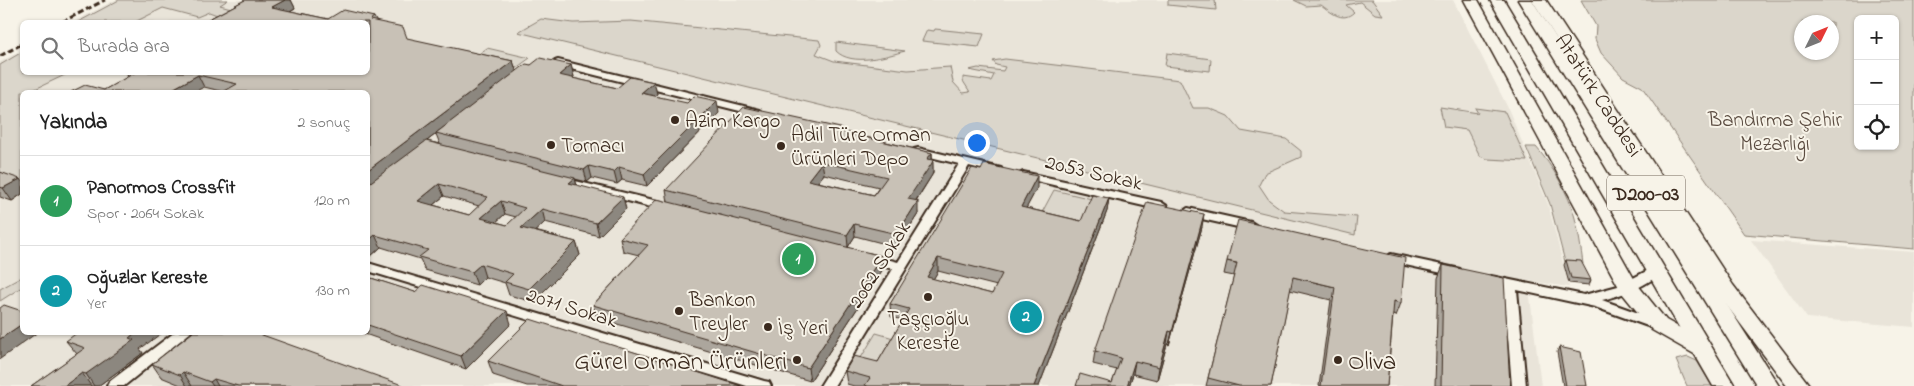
<!DOCTYPE html>
<html lang="tr">
<meta charset="utf-8">
<style>
body{margin:0;font-family:"Indie Flower",sans-serif;background:#f6f6f6;color:#222}
.controls{position:absolute;right:15px;top:15px;display:grid;overflow:hidden;border-radius:8px;box-shadow:0 1px 4px #0004}
.controls button{width:45px;height:45px;display:grid;place-items:center;padding:0;border:0;border-bottom:1px solid #e0e0e0;background:#fff;color:#222;font:25px sans-serif}
.compass{position:absolute;left:1794px;top:15px;width:45px;height:45px;border-radius:50%;background:#fff;box-shadow:0 1px 4px #0004;rotate:47deg}
.you{position:absolute;left:976px;top:142px;width:18px;height:18px;margin:-12px;border:4px solid #fff;border-radius:50%;background:#1a73e8;box-shadow:0 0 0 8px #1a73e833}
.badge{display:grid;place-items:center;width:32px;height:32px;border-radius:50%;background:#d93025;color:#fff;font-size:16px;font-weight:700}
.pin{position:absolute;translate:-50% -50%;border:2px solid #fff;box-shadow:0 1px 5px #0006}
.list{margin:0;padding:0;list-style:none}
h2{display:flex;justify-content:space-between;align-items:center;height:65px;margin:0;padding:0 20px;font-size:21px}
h2 small{font-size:16px;font-weight:400;color:#767676}
.list li{display:grid;grid-template-columns:32px 1fr auto;gap:15px;align-items:center;box-sizing:border-box;height:90px;padding:0 20px;border-top:1px solid #e0e0e0}
.list b{display:block;font-size:19px;white-space:nowrap}
.list p{margin:0;font-size:16px;white-space:nowrap;color:#767676}
.list em{font-size:16px;font-style:normal;color:#767676}
.icon{flex:none;width:28px;height:28px;fill:none;stroke:currentColor;stroke-width:2;stroke-linecap:round;stroke-linejoin:round}
.map{position:relative;flex:none;width:1914px;height:386px;overflow:hidden}
.search{position:absolute;background:#fff;box-shadow:0 1px 4px #0004;left:20px;top:20px;width:350px;height:55px;display:flex;align-items:center;gap:12px;box-sizing:border-box;padding:0 18px;border-radius:8px;color:#767676;font-size:19px}
.panel{position:absolute;background:#fff;box-shadow:0 1px 4px #0004;left:20px;top:90px;width:350px;height:245px;border-radius:8px}
.map>svg:first-child{display:block}
.built{fill:#e9e4d9;fill-rule:evenodd}
.green{fill:#dbd6cb;stroke:#8b8074;fill-rule:evenodd}
.lines{fill:none;stroke-linecap:round;stroke-linejoin:round}
.minor-casing{stroke:#3b2a1e;stroke-width:4}
.primary-casing{stroke:#3b2a1e;stroke-width:3}
.trunk-casing{stroke:#3b2a1e;stroke-width:3}
.minor{fill:#f7f3e8;fill-rule:evenodd}
.primary{fill:#f7f3e8;fill-rule:evenodd}
.trunk{fill:#f7f3e8;fill-rule:evenodd}
.rail{stroke:#3b2a1e;stroke-width:3;stroke-dasharray:6 3;stroke-linecap:butt}
.wall{fill:#aca69d;stroke:#3b2a1e;fill-rule:evenodd}
.shaded-wall{fill:#8c877f;stroke:#3b2a1e}
.building{fill:#c8c1b6;stroke:#3b2a1e;fill-rule:evenodd}
.poi-dot{fill:#3b2a1e;stroke:#f7f3e8;stroke-width:2}
.labels{text-anchor:middle;stroke-width:4;stroke-linejoin:round;paint-order:stroke}
.shield{fill:#f7f3e8;stroke:#73665b;stroke-width:1}
.shield-label{font-size:20px;font-weight:bold;fill:#3b2a1e}
.street-label{font-size:21px;fill:#3b2a1e;stroke:#f7f3e8}
.park-label{font-size:21px;fill:#5b4c41;stroke:#f7f3e8}
.poi-label{font-size:21px;fill:#3b2a1e;stroke:#f7f3e8;text-anchor:start}
.near-poi-label{font-size:25px;fill:#3b2a1e;stroke:#f7f3e8;text-anchor:end}
</style>
<div class="map">
<svg width="1914" height="386" viewBox="0 0 1914 386">
<rect width="100%" height="100%" fill="#f7f3e8"/>
<filter id="ink" filterUnits="userSpaceOnUse"><feTurbulence type="fractalNoise" baseFrequency=".02" numOctaves="2"/><feDisplacementMap in="SourceGraphic" scale="10" xChannelSelector="R" yChannelSelector="G"/><feConvolveMatrix kernelMatrix="1 2 1 2 8 2 1 2 1" color-interpolation-filters="sRGB"/></filter>
<g filter="url(#ink)">
<path class="built" d="M115 0H1453L1507 106 1548 204 1569 287 1528 281 1541 386H0V62L22 50V72H368V22H73ZM22 92H368V332H22Z
M1751 240 1914 252V327L1807 318Z"/>
<path class="green" d="M119 0H228L220 5 235 9 220 16 209 12 197 17 163 8 135 22H78Z
M1168 0H1215L1216 10 1168 5Z
M1294 0H1372L1383 15 1375 14 1360 2 1346 5 1354 12C1342 24 1330 11 1321 5L1306 6Z
M1581 0H1914V249L1744 234 1642 87 1623 77 1601 53 1595 39 1596 26ZM1858 19H1895V146H1858ZM1802 22H1832V52H1802Z
M541 19 573 23 631 21 819 40 821 45 816 54 834 61 908 70 950 67 953 82 963 93 970 92 963 81V77L991 81 994 75 969 70 978 68 1003 71 1005 67 996 65 993 61 1005 59 1180 80 1193 108H1209L1228 116 1241 131 1286 139 1301 151V157L1265 173 1259 185 1269 200 1284 211 1357 217 1355 235 518 32Z
M935 29 984 34 979 47 922 41 927 30 934 31Z
M836 42 905 51C887 56 852 67 836 51Z
M487 48 530 58 512 71 469 61Z
M22 52V72L69 73 31 91 34 92H22V186L0 184V65Z
M1167 53 1211 59 1210 71 1165 66Z
M1440 107 1478 113 1475 108 1505 112 1527 161 1487 159 1480 156 1467 130 1444 127Z
M1526 147H1536C1552 165 1569 194 1575 218 1579 233 1581 249 1583 264L1565 262 1550 204Z
M1054 190 1092 199 1077 230 1038 220Z
M22 277V287L0 301V289Z
M876 333 897 339 878 373 856 366Z
M1688 357 1697 361 1712 386H1687L1676 360Z"/>
<g class="lines">
<g class="minor-casing">
<path id="minor" d="M558 60 760 110 761 112 756 115 555 65V61Z
M918 148 1001 168 1002 170 997 173 969 166 834 386H820L893 269 864 261 862 258 864 255 868 254 898 262 959 164 914 153 913 151 914 149Z
M1023 172 1161 202 1167 206 1161 210 1019 177 1017 175Z
M563 178 670 204 672 207 666 211 559 183 557 181Z
M1188 208 1251 222 1257 226 1251 230 1184 215 1182 212Z
M1391 254 1456 268 1460 269 1462 272 1460 275 1456 276 1387 261 1385 258Z
M368 263 764 381 769 382 771 386H747L368 271Z
M1656 266 1660 267 1662 270C1652 285 1619 296 1602 300L1661 321 1663 324 1661 327 1656 329 1595 307 1517 290 1526 386H1512L1504 287 1487 283 1485 280 1487 277 1491 276 1584 295 1618 286Z
M175 332H191L124 386H107L109 382Z"/>
</g>
<g class="primary-casing">
<path id="primary" d="M1464 0H1478L1637 284 1666 320 1710 345 1713 350 1710 355 1703 358 1696 355 1652 330 1622 293Z
M1532 0H1546L1733 285 1810 386H1787L1719 295Z"/>
</g>
<g class="trunk-casing">
<path id="trunk" d="M1490 0H1504L1735 386H1713Z
M1518 0H1532L1779 386H1757Z"/>
</g>
<use href="#minor" class="minor"/>
<use href="#primary" class="primary"/>
<use href="#trunk" class="trunk"/>
<path class="rail" d="M62 22 105 0
M0 56 22 44"/>
</g>
<path class="wall" d="M245 0H291L295 8 290 11 328 19 374 17 376 21 407 39 513 61 516 72 531 65H571L574 77 572 78 617 88 654 82 657 94 654 96 719 113 647 186 622 180 617 184 592 178 587 182 575 179 577 185 626 209 599 236 545 222 535 231 576 242 580 255 533 302 509 295 505 283 485 277 477 285 425 270 420 259 381 247 371 256 368 255V92H225L204 87 71 92 104 90 128 77 126 72H368L203 22ZM436 134 440 144 427 141ZM444 196 479 206 469 215 433 205ZM505 214 516 217 507 225 496 222Z
M845 132 932 153 933 172 932 175 916 201 918 214 897 247 855 236 848 247 883 269 810 381 597 318 593 305 639 255 623 251 620 238 668 202 666 190ZM824 174 879 187 874 195 818 182Z
M981 170 1037 188 1026 208 1081 221 1109 198 1107 211 1039 386H854L847 384 845 371 878 362 903 320 891 317 890 304ZM938 271 997 286 992 294 933 279Z
M0 172 22 182V194L12 201 0 197Z
M1202 227 1169 345 1167 344 1157 380 1133 374 1129 386H1076L1112 383 1117 370 1093 364 1095 351Z
M1566 260 1591 280 1589 285 1569 283 1564 265Z
M1227 261 1401 303 1396 316 1393 315 1387 386H1319L1331 300 1290 290 1271 386H1206L1234 276 1224 274Z
M1443 265 1510 386H1435L1438 278Z
M368 277 511 324 466 369 359 332H368Z
M106 333 140 349 143 353 98 386H31L77 354 66 341Z
M1559 347 1587 386H1563L1557 352Z
M488 361 741 386H527L493 375Z
M152 364 405 386H183L161 377Z"/>
<path class="shaded-wall" d="M285 0H291L295 8 277 18 272 7Z
M513 61 517 73 436 133V134L368 186V170Z
M571 65 574 77 562 87 559 75Z
M198 75 204 87 194 92H167Z
M654 82 657 94 644 105 641 93Z
M717 101 719 113 647 186 644 174Z
M932 153V163L933 160V172L932 175 909 211 908 199 927 159Z
M822 162 824 174 810 192 808 180Z
M589 166 592 178 587 182 584 170Z
M619 167 622 180 617 184 614 172Z
M1037 176V188L1020 220 1021 207Z
M575 178 578 191 569 183Z
M20 179 22 182V194L12 201 3 188Z
M439 184 444 196 423 213 418 201Z
M623 197 626 209 599 236 596 223Z
M1109 198 1107 211 1039 386H1034Z
M501 201 505 214 486 231 481 218Z
M918 201V214L897 247V234Z
M542 209 545 222 526 240 521 228Z
M1204 214 1202 227 1169 345 1172 332Z
M854 224 855 236 848 247 847 235Z
M375 235 381 247 371 256 368 248V241Z
M576 242 580 255 533 302 529 289Z
M882 256 883 269 810 381 808 368Z
M938 258V271L927 290V277Z
M481 264 485 277 477 285 472 272Z
M507 311 511 324 466 369 461 356Z
M22 324V332H38L0 359V339Z
M1169 331 1167 344 1157 380 1159 367Z
M136 332H163L140 349 143 353 98 386H94L86 374Z
M1135 361 1133 374 1129 386H1127Z
M183 372 192 386H187L180 375Z
M82 373 91 386H64Z
M214 379 218 386H213L210 382Z"/>
<path class="building" d="M245 0H285L272 7 328 19 343 10 374 17 370 20 403 27 407 38 513 61 368 170V92H223L237 84 198 75 167 92H71L85 85 104 90 136 72H368V22H203Z
M540 58 571 65 559 75 617 88 630 77 654 82 641 93 687 103 694 96 717 101 644 174 619 167 614 172 589 166 584 170 436 133 526 64 531 65Z
M744 107 845 129 843 132 932 153 927 159 933 160 932 163 908 199 918 201 897 234 854 224 847 235 666 190ZM822 162 887 177 874 195 808 180Z
M426 141 575 178 569 183 623 197 596 223 542 209 521 228 576 242 529 289 505 282 513 274 481 264 472 272 419 257 428 250 375 235 368 241V184ZM439 184 472 193 488 197 469 215 418 201ZM501 201 525 208 507 225 481 218Z
M984 164 1037 176 1021 207 1081 221 1092 195 1109 198 1034 386H868L865 385 870 378 845 371 854 356 878 362 909 309 890 304 972 168 981 170ZM938 258 1002 274 992 294 927 277Z
M0 172 20 179 3 188 0 187Z
M657 199 882 256 808 368 593 305 648 245 620 238Z
M1147 202 1204 214 1172 332 1169 331 1159 367 1135 361 1127 386H1076L1080 374 1112 383 1121 358 1095 351Z
M1238 220 1405 258 1401 303 1394 301 1387 386H1321L1335 287 1293 277 1271 386H1239L1208 378 1237 263 1227 261Z
M1566 260 1581 261 1591 280 1571 278Z
M1443 265 1504 278 1510 386H1441Z
M368 277 415 292 423 285 507 311 461 356 368 325Z
M4 305 22 311V324L0 339V308Z
M530 319 741 386H562L488 361Z
M78 332H136L129 338 134 340 86 374 82 373 64 386H31L85 348 66 341Z
M193 332H254L405 386H238L214 379 210 382 183 372 180 375 152 364Z
M1559 347 1581 352 1587 386H1566Z"/>
</g>
<g class="poi-dot">
<circle cx="675" cy="120" r="5"/>
<circle cx="551" cy="145" r="5"/>
<circle cx="781" cy="146" r="5"/>
<circle cx="928" cy="297" r="5"/>
<circle cx="679" cy="311" r="5"/>
<circle cx="768" cy="327" r="5"/>
<circle cx="797" cy="360" r="5"/>
<circle cx="1338" cy="360" r="5"/>
</g>
<g class="labels">
<rect class="shield" x="1607" y="175.5" width="78" height="35" rx="4"/>
<g class="shield-label">
<text x="1646" y="200">D200-03</text>
</g>
<g class="street-label">
<text transform="translate(1599 95) rotate(57)" y="7">Atatürk Caddesi</text>
<text transform="translate(1094 172) rotate(13)" y="7">2053 Sokak</text>
<text transform="translate(879 264) rotate(-58)" y="7">2062 Sokak</text>
<text transform="translate(572 307) rotate(17)" y="7">2071 Sokak</text>
</g>
<g class="park-label">
<text x="1775" y="126">Bandırma Şehir<tspan x="1775" dy="24">Mezarlığı</tspan></text>
</g>
<g class="poi-label">
<text x="685" y="127">Azim Kargo</text>
<text x="791" y="141">Adil Türe Orman<tspan x="791" dy="24">Ürünleri Depo</tspan></text>
<text x="561" y="152">Tornacı</text>
<text x="689" y="306">Bankon<tspan x="689" dy="24">Treyler</tspan></text>
<text x="928" y="325" text-anchor="middle">Taşçıoğlu<tspan x="928" dy="24">Kereste</tspan></text>
<text x="778" y="334">İş Yeri</text>
</g>
<g class="near-poi-label">
<text x="787" y="369">Gürel Orman Ürünleri</text>
<text x="1348" y="369" text-anchor="start">Oliva</text>
</g>
</g>
</svg>
<div class="controls">
<button>+</button>
<button>−</button>
<button><svg class="icon" aria-label="locate" viewBox="0 0 24 24"><circle cx="12" cy="12" r="6"/><path d="M12 2v4M12 18v4M2 12h4M18 12h4"/></svg></button>
</div>
<svg class="compass" viewBox="-18 -18 36 36"><path d="M0-13l5 13h-10z" fill="#e53935"/><path d="M0 13l5-13h-10z" fill="#767676"/></svg>
<div class="you"></div>
<div class="pin badge" style="left:798px;top:259px;background:#2e9e5b">1</div>
<div class="pin badge" style="left:1026px;top:317px;background:#0f9aa8">2</div>
<div class="search"><svg class="icon" aria-label="search" viewBox="0 0 24 24"><circle cx="10" cy="10" r="6"/><path d="M15 15l6 6"/></svg>Burada ara</div>
<section class="panel">
<h2>Yakında<small>2 sonuç</small></h2>
<ul class="list">
<li><span class="badge" style="background:#2e9e5b">1</span><div><b>Panormos Crossfit</b><p>Spor · 2064 Sokak</p></div><em>120 m</em></li>
<li><span class="badge" style="background:#0f9aa8">2</span><div><b>Oğuzlar Kereste</b><p>Yer</p></div><em>130 m</em></li>
</ul>
</section>
</div>
